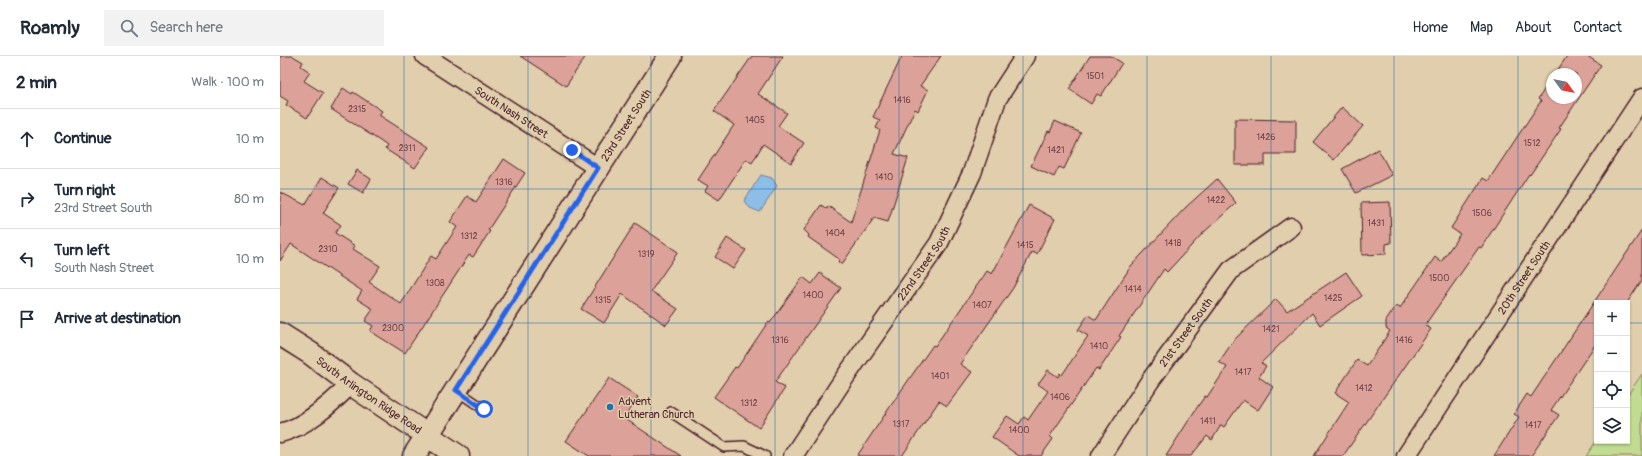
<!DOCTYPE html>
<meta charset="utf-8">
<style>
body{margin:0;font-family:Pangolin,sans-serif;background:#f2f2f3;color:#1f2937}
.controls{position:absolute;right:12px;bottom:12px;display:grid;overflow:hidden;border-radius:0px;box-shadow:0 1px 3px #0004}
.controls button{width:36px;height:36px;display:grid;place-items:center;padding:0;border:0;border-bottom:1px solid #e0e1e3;background:#fff;color:#1f2937;font:20px sans-serif}
.compass{position:absolute;left:1266px;top:12px;width:36px;height:36px;border-radius:50%;background:#fff;box-shadow:0 1px 3px #0004;rotate:123deg}
.stop{position:absolute;width:12px;height:12px;margin:-9px;border:3px solid #2563eb;border-radius:50%;background:#fff}
.stop.end{background:#2563eb;border-color:#fff;box-shadow:0 1px 4px #0008}
.list{margin:0;padding:0;list-style:none}
h2{display:flex;justify-content:space-between;align-items:center;height:52px;margin:0;padding:0 16px;font-size:17px}
h2 small{font-size:13px;font-weight:400;color:#747a83}
.list li{display:grid;grid-template-columns:26px 1fr auto;gap:12px;align-items:center;box-sizing:border-box;height:60px;padding:0 16px;border-top:1px solid #e0e1e3}
.list b{display:block;font-size:15px;white-space:nowrap}
.list p{margin:0;font-size:13px;white-space:nowrap;color:#747a83}
.list em{font-size:13px;font-style:normal;color:#747a83}
.icon{flex:none;width:22px;height:22px;fill:none;stroke:currentColor;stroke-width:2;stroke-linecap:round;stroke-linejoin:round}
.map{position:relative;flex:none;width:1362px;height:400px;overflow:hidden}
header{display:flex;align-items:center;gap:24px;box-sizing:border-box;height:56px;padding:0 20px;background:#fff;border-bottom:1px solid #e0e1e3}
header strong{font-size:19px}
nav{display:flex;gap:22px;margin-inline-start:auto;font-size:14px}
.search{width:280px;height:36px;background:#f2f2f3;display:flex;align-items:center;gap:10px;box-sizing:border-box;padding:0 14px;border-radius:0px;color:#747a83;font-size:15px}
main{display:flex}
aside{flex:1;background:#fff}
.map>svg:first-child{display:block}
.green{fill:#c1dc92;stroke:#867e5e}
.water{fill:#8dbee8;stroke:#727e9c}
.building{fill:#dca299;stroke:#4a1f2b}
.lines{fill:none;stroke-linecap:round;stroke-linejoin:round}
.lane-casing{stroke:#4a1f2b;stroke-width:12}
.street-casing{stroke:#4a1f2b;stroke-width:21}
.secondary-casing{stroke:#4a1f2b;stroke-width:25}
.lane{stroke:#e1ceac;stroke-width:9}
.street{stroke:#e1ceac;stroke-width:18}
.secondary{stroke:#e1ceac;stroke-width:22}
.route{stroke:#2563eb;stroke-width:5}
.grid{fill:none;stroke:#1f6fb2;stroke-width:1;stroke-opacity:0.55}
.poi-dot{fill:#1f6fb2;stroke:#e1ceac;stroke-width:1.5}
.labels{text-anchor:middle;stroke-width:3;stroke-linejoin:round;paint-order:stroke}
.number-label{font-size:9px;fill:#6e4046}
.street-label{font-size:11px;fill:#4a1f2b;stroke:#e1ceac}
.poi-label{font-size:11px;fill:#4a1f2b;stroke:#e1ceac;text-anchor:start}
</style>
<header>
<strong>Roamly</strong>
<div class="search"><svg class="icon" aria-label="search" viewBox="0 0 24 24"><circle cx="10" cy="10" r="6"/><path d="M15 15l6 6"/></svg>Search here</div>
<nav><a>Home</a><a>Map</a><a>About</a><a>Contact</a></nav>
</header>
<main>
<aside>
<h2>2 min<small>Walk · 100 m</small></h2>
<ul class="list">
<li><svg class="icon" aria-label="ahead" viewBox="0 0 24 24"><path d="M12 20V5M6 11l6-6 6 6"/></svg><div><b>Continue</b></div><em>10 m</em></li>
<li><svg class="icon" aria-label="right" viewBox="0 0 24 24"><path d="M7 20v-9h11M14 6l5 5-5 5"/></svg><div><b>Turn right</b><p>23rd Street South</p></div><em>80 m</em></li>
<li><svg class="icon" aria-label="left" viewBox="0 0 24 24"><path d="M17 20v-9H6M10 6l-5 5 5 5"/></svg><div><b>Turn left</b><p>South Nash Street</p></div><em>10 m</em></li>
<li><svg class="icon" aria-label="arrive" viewBox="0 0 24 24"><path d="M6 21V4h12l-3 4 3 4H6"/></svg><div><b>Arrive at destination</b></div></li>
</ul>
</aside>
<div class="map">
<svg width="1362" height="400" viewBox="0 0 1362 400">
<rect width="100%" height="100%" fill="#e1ceac"/>
<filter id="ink" filterUnits="userSpaceOnUse"><feTurbulence type="fractalNoise" baseFrequency=".025" numOctaves="2"/><feDisplacementMap in="SourceGraphic" scale="8" xChannelSelector="R" yChannelSelector="G"/><feConvolveMatrix kernelMatrix="1 2 1 2 8 2 1 2 1" color-interpolation-filters="sRGB"/></filter>
<g filter="url(#ink)">
<path class="green" d="M1362 318V400H1306L1317 384 1347 385V340Z"/>
<path class="water" d="M481 119 492 122 497 130 480 156 470 152 464 145Z"/>
<path class="building" d="M0 0H13L23 6 21 10 30 16 24 25 43 37 27 62 6 49 8 45 0 40Z
M240 0H306L286 30Z
M472 0H503L478 38 507 57 498 70 524 87 511 107 483 88 472 107 466 103 439 144 425 135 428 130 418 124 454 69 434 55Z
M622 0H661L640 30 648 34 638 55 635 53 614 98 628 102 608 166 594 162 562 208 558 207 559 203 528 181 529 179 524 174 541 149 547 153 548 150 571 166 600 74 596 72 600 64 593 61Z
M810 0H831L842 7 821 40 817 38 811 48 789 33Z
M1287 0H1307L1321 9 1279 72 1281 73 1250 119 1249 118 1201 192 1199 191 1145 269 1151 273 1063 400H1034L1069 346 1055 337 1077 304 1087 310 1110 275 1106 272V265L1116 250 1120 252 1155 201 1161 206 1180 178 1171 172 1203 122 1208 125 1261 45 1258 43 1272 22V42H1296V18H1275Z
M63 32 72 38 73 36 102 55 99 59 149 91 135 112 105 93 107 90 100 85 51 53Z
M1062 51 1083 70 1054 104 1033 86Z
M955 63 1016 64V98H985V109H955Z
M775 65 801 77 784 113 779 111 774 121 751 110 768 75 770 76Z
M1098 93 1112 119 1076 137 1062 113Z
M224 103 245 117 208 174 210 175 193 201 189 199 125 297 90 275 93 270 85 265 93 253 77 243 82 235 11 188 0 205V136L25 149 42 121 59 132 43 157 61 169 55 177 75 190 73 193 100 210 89 226 121 248 151 200 156 203 177 171 170 166 187 140 196 146Z
M77 114 91 123 83 137 68 128Z
M937 123 956 147 922 178 887 216 884 213 839 280 841 281 819 314 816 312 770 380 773 383 761 400H739L712 381 727 360 739 368 744 361 748 364 768 335 758 328 768 314 778 321 780 317 782 319 808 280 798 274 808 259 816 264 851 210 905 152Z
M1110 146 1111 187 1106 188V198L1082 199 1081 147Z
M749 149 775 163 757 198 752 196 733 232 680 308 692 316 667 350 659 345 622 400H577L616 342 653 289 655 290 707 215 712 218Z
M355 167 398 196 371 235 398 253 386 269 342 238 324 267 301 253Z
M1362 174V224L1347 247H1317V286L1271 354 1279 359 1251 400H1214L1239 361 1234 358 1247 338 1251 341Z
M447 182 466 194 453 213 435 201Z
M1066 216 1082 240 1040 269 1032 257 981 307 986 310 979 321 993 331 978 354 963 344 944 371 941 369 932 384 927 380 911 400H886L916 353 925 340 927 341 947 311 939 306 954 284 996 243 1007 255Z
M540 217 561 232 495 326 505 332 479 372 434 341 455 311 457 312 488 266 490 267 523 221 532 228Z
M329 322 358 341 344 362 401 400H309L286 385Z"/>
<g class="lines">
<g class="lane-casing">
<path id="lane" d="M176 334 204 353
M391 356 444 391 464 390 485 400"/>
</g>
<g class="street-casing">
<g id="street">
<path id="s1" d="M145 0 318 112"/>
<path d="M0 377C26 371 52 347 71 328"/>
<path id="s2" d="M513 400 561 327 659 187 692 117 717 43 745 0"/>
<path id="s3" d="M821 400 870 325 951 214 1011 171"/>
<path id="s4" d="M1126 400 1362 42"/>
</g>
</g>
<g class="secondary-casing">
<g id="secondary">
<path id="s5" d="M0 278 30 297 71 328 178 400"/>
<path id="s6" d="M134 400 390 0"/>
</g>
</g>
<use href="#lane" class="lane"/>
<use href="#street" class="street"/>
<use href="#secondary" class="secondary"/>
</g>
</g>
<g class="lines" filter="url(#ink)">
<path class="route" d="M204 353 176 334 318 112 292 94"/>
</g>
<path class="grid" d="M124 0V400M248 0V400M371 0V400M495 0V400M619 0V400M743 0V400M867 0V400M991 0V400M1114 0V400M1238 0V400M0 133H1362M0 267H1317M1347 267H1362"/>
<circle class="poi-dot" cx="330" cy="351" r="4"/>
<g class="labels">
<g class="number-label">
<text x="815" y="23">1501</text>
<text x="622" y="47">1416</text>
<text x="77" y="56">2315</text>
<text x="475" y="67">1405</text>
<text x="986" y="84">1426</text>
<text x="1252" y="90">1512</text>
<text x="127" y="95">2311</text>
<text x="776" y="97">1421</text>
<text x="604" y="124">1410</text>
<text x="224" y="129">1316</text>
<text x="936" y="147">1422</text>
<text x="1202" y="160">1506</text>
<text x="1096" y="170">1431</text>
<text x="555" y="180">1404</text>
<text x="189" y="183">1312</text>
<text x="893" y="190">1418</text>
<text x="745" y="192">1415</text>
<text x="48" y="196">2310</text>
<text x="366" y="201">1319</text>
<text x="1159" y="225">1500</text>
<text x="155" y="230">1308</text>
<text x="853" y="236">1414</text>
<text x="533" y="242">1400</text>
<text x="1053" y="245">1425</text>
<text x="323" y="247">1315</text>
<text x="702" y="252">1407</text>
<text x="113" y="275">2300</text>
<text x="991" y="276">1421</text>
<text x="500" y="287">1316</text>
<text x="1124" y="287">1416</text>
<text x="819" y="293">1410</text>
<text x="963" y="319">1417</text>
<text x="660" y="323">1401</text>
<text x="1084" y="335">1412</text>
<text x="780" y="344">1406</text>
<text x="469" y="350">1312</text>
<text x="928" y="368">1411</text>
<text x="621" y="371">1317</text>
<text x="1253" y="372">1417</text>
<text x="739" y="377">1400</text>
</g>
<g class="street-label">
<text dy="4" stroke="none"><textPath href="#s1" startOffset="103">South Nash Street</textPath></text>
<text dy="4" stroke="none"><textPath href="#s6" startOffset="393">23rd Street South</textPath></text>
<text dy="4" stroke="none"><textPath href="#s2" startOffset="233">22nd Street South</textPath></text>
<text dy="4" stroke="none"><textPath href="#s4" startOffset="214">20th Street South</textPath></text>
<text dy="4" stroke="none"><textPath href="#s3" startOffset="150">21st Street South</textPath></text>
<text dy="4" stroke="none"><textPath href="#s5" startOffset="108">South Arlington Ridge Road</textPath></text>
</g>
<g class="poi-label">
<text x="338" y="349">Advent<tspan x="338" dy="13">Lutheran Church</tspan></text>
</g>
</g>
</svg>
<div class="controls">
<button>+</button>
<button>−</button>
<button><svg class="icon" aria-label="locate" viewBox="0 0 24 24"><circle cx="12" cy="12" r="6"/><path d="M12 2v4M12 18v4M2 12h4M18 12h4"/></svg></button>
<button><svg class="icon" aria-label="layers" viewBox="0 0 24 24"><path d="M12 4l9 5-9 5-9-5zM3 14l9 5 9-5"/></svg></button>
</div>
<svg class="compass" viewBox="-18 -18 36 36"><path d="M0-13l5 13h-10z" fill="#e53935"/><path d="M0 13l5-13h-10z" fill="#747a83"/></svg>
<div class="stop" style="left:204px;top:353px"></div>
<div class="stop end" style="left:292px;top:94px"></div>
</div>
</main>
